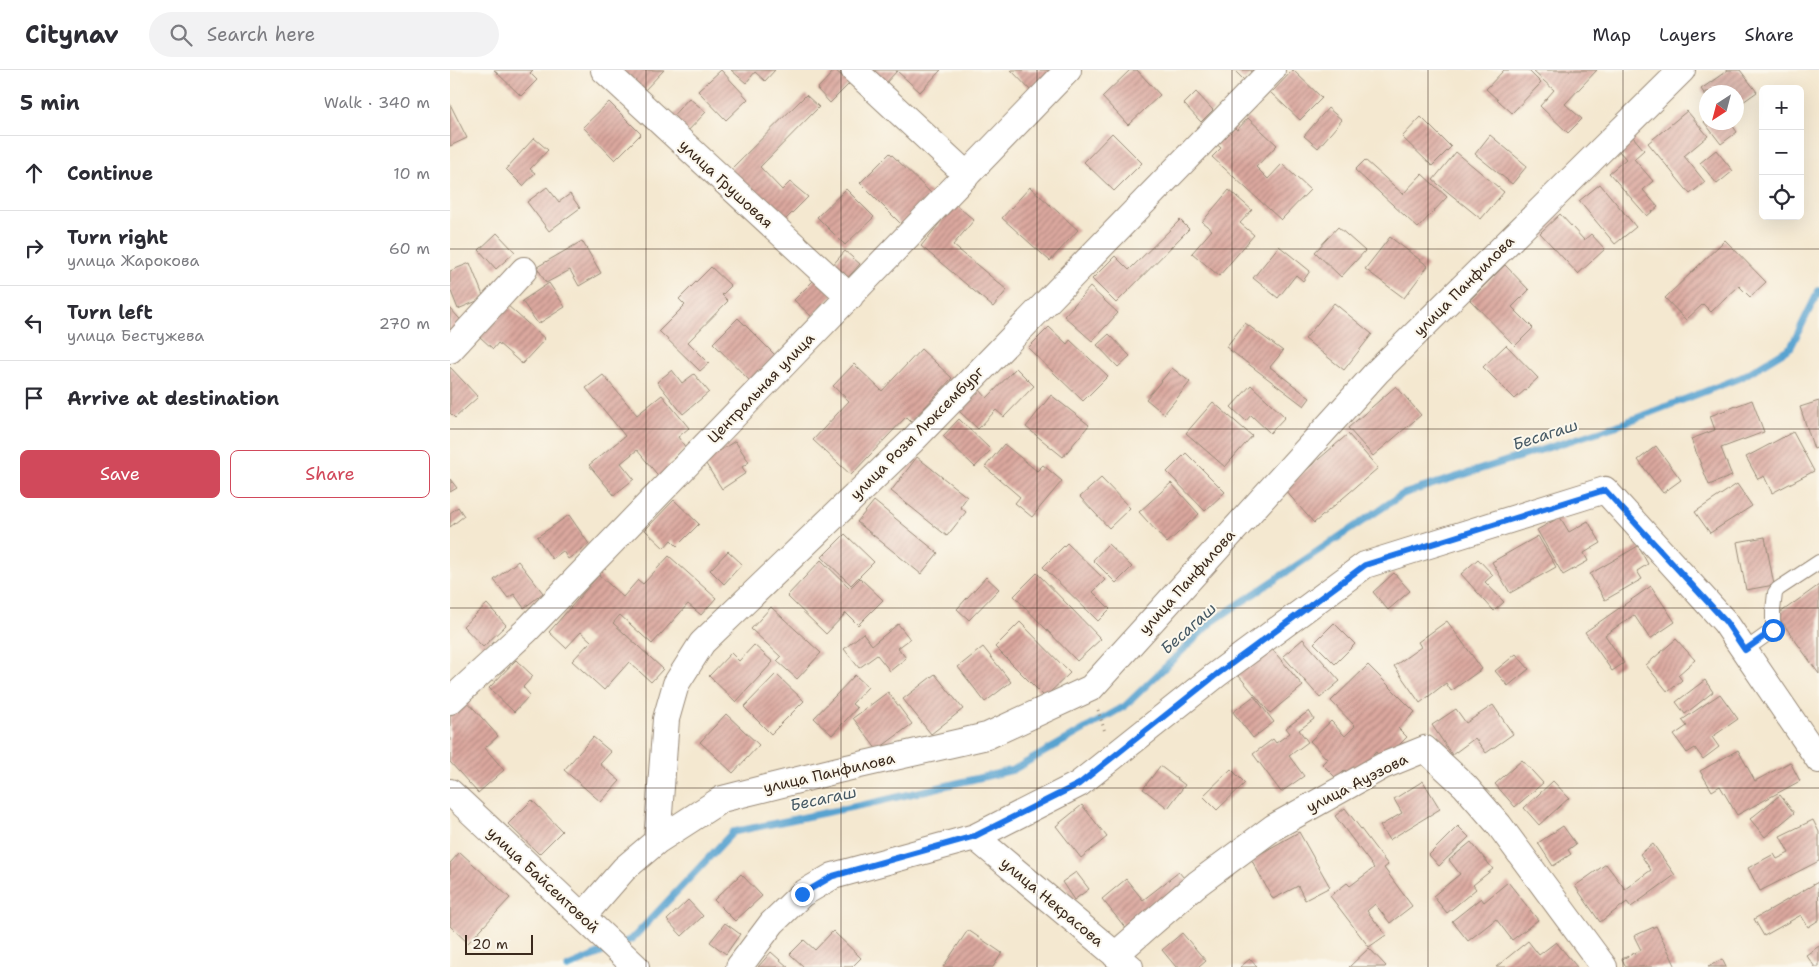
<!DOCTYPE html>
<meta charset="utf-8">
<style>
body{margin:0;font-family:"Shantell Sans",sans-serif;background:#f2f2f3;color:#2b2b33}
.controls{position:absolute;right:15px;top:15px;display:grid;overflow:hidden;border-radius:8px;box-shadow:0 5px 20px #0002}
.controls button{width:45px;height:45px;display:grid;place-items:center;padding:0;border:0;border-bottom:1px solid #e1e1e2;background:#fff;color:#2b2b33;font:25px sans-serif}
.compass{position:absolute;left:1249px;top:15px;width:45px;height:45px;border-radius:50%;background:#fff;box-shadow:0 5px 20px #0002;rotate:216deg}
.scale{position:absolute;left:15px;bottom:12px;width:68px;box-sizing:border-box;padding-left:5px;border:2px solid #3b2a1e;border-top:0;font-size:14px;line-height:18px;white-space:nowrap;color:#3b2a1e;-webkit-text-stroke:4px #fbf7ec;paint-order:stroke}
.stop{position:absolute;width:15px;height:15px;margin:-11px;border:4px solid #1a73e8;border-radius:50%;background:#fff}
.stop.end{background:#1a73e8;border-color:#fff;box-shadow:0 1px 5px #0008}
.list{margin:0;padding:0;list-style:none}
h2{display:flex;justify-content:space-between;align-items:center;height:65px;margin:0;padding:0 20px;font-size:21px}
h2 small{font-size:16px;font-weight:400;color:#7c7c81}
.list li{display:grid;grid-template-columns:32px 1fr auto;gap:15px;align-items:center;box-sizing:border-box;height:75px;padding:0 20px;border-top:1px solid #e1e1e2}
.list b{display:block;font-size:19px;white-space:nowrap}
.list p{margin:0;font-size:16px;white-space:nowrap;color:#7c7c81}
.list em{font-size:16px;font-style:normal;color:#7c7c81}
.actions{display:flex;gap:10px;padding:15px 20px}
.actions a{flex:1;padding:11px 0;border:1px solid #d1495b;border-radius:8px;text-align:center;font-size:18px;color:#d1495b}
.actions .main{background:#d1495b;color:#fff}
.icon{flex:none;width:28px;height:28px;fill:none;stroke:currentColor;stroke-width:2;stroke-linecap:round;stroke-linejoin:round}
.map{position:relative;flex:none;width:1369px;height:897px;overflow:hidden}
header{display:flex;align-items:center;gap:30px;box-sizing:border-box;height:70px;padding:0 25px;background:#fff;border-bottom:1px solid #e1e1e2}
header strong{font-size:24px}
nav{display:flex;gap:28px;margin-inline-start:auto;font-size:18px}
.search{width:350px;height:45px;background:#f2f2f3;display:flex;align-items:center;gap:12px;box-sizing:border-box;padding:0 18px;border-radius:28px;color:#7c7c81;font-size:19px}
main{display:flex}
aside{flex:1;background:#fff}
.map>svg:first-child{display:block}
.lines{fill:none;stroke-linecap:round;stroke-linejoin:round}
.stream{stroke:#58a3d0;stroke-width:7}
.building{fill:url(#building-hatch)}
.service-casing{stroke:#988977;stroke-width:16}
.minor-casing{stroke:#988977;stroke-width:28}
.path{stroke:#988977;stroke-width:3;stroke-dasharray:1 4;stroke-linecap:butt}
.service{stroke:#fff;stroke-width:14}
.minor{stroke:#fff;stroke-width:26}
.route{stroke:#1a73e8;stroke-width:6}
.grid{fill:none;stroke:#3b2a1e;stroke-width:1;stroke-opacity:0.55}
.labels{text-anchor:middle;stroke-width:4;stroke-linejoin:round;paint-order:stroke}
.street-label{font-size:15px;fill:#3b2a1e;stroke:#fbf7ec}
.water-label{font-size:16px;font-style:italic;fill:#475a65;stroke:#fbf7ec}
</style>
<header>
<strong>Citynav</strong>
<div class="search"><svg class="icon" aria-label="search" viewBox="0 0 24 24"><circle cx="10" cy="10" r="6"/><path d="M15 15l6 6"/></svg>Search here</div>
<nav><a>Map</a><a>Layers</a><a>Share</a></nav>
</header>
<main>
<aside>
<h2>5 min<small>Walk · 340 m</small></h2>
<ul class="list">
<li><svg class="icon" aria-label="ahead" viewBox="0 0 24 24"><path d="M12 20V5M6 11l6-6 6 6"/></svg><div><b>Continue</b></div><em>10 m</em></li>
<li><svg class="icon" aria-label="right" viewBox="0 0 24 24"><path d="M7 20v-9h11M14 6l5 5-5 5"/></svg><div><b>Turn right</b><p>улица Жарокова</p></div><em>60 m</em></li>
<li><svg class="icon" aria-label="left" viewBox="0 0 24 24"><path d="M17 20v-9H6M10 6l-5 5 5 5"/></svg><div><b>Turn left</b><p>улица Бестужева</p></div><em>270 m</em></li>
<li><svg class="icon" aria-label="arrive" viewBox="0 0 24 24"><path d="M6 21V4h12l-3 4 3 4H6"/></svg><div><b>Arrive at destination</b></div></li>
</ul>
<div class="actions"><a class="main">Save</a><a>Share</a></div>
</aside>
<div class="map">
<svg width="1369" height="897" viewBox="0 0 1369 897">
<defs>
<pattern id="building-hatch" width="6" height="6" patternUnits="userSpaceOnUse" patternTransform="scale(1.25)"><rect width="6" height="6" fill="#dba89f"/><path d="M-1 1l2-2M0 6l6-6M5 7l2-2" fill="none" stroke="#b38981"/></pattern>
</defs>
<rect width="100%" height="100%" fill="#fbf7ec"/>
<filter id="ink" filterUnits="userSpaceOnUse"><feTurbulence type="fractalNoise" baseFrequency=".02" numOctaves="2"/><feDisplacementMap in="SourceGraphic" scale="10" xChannelSelector="R" yChannelSelector="G"/><feConvolveMatrix kernelMatrix="1 2 1 2 8 2 1 2 1" color-interpolation-filters="sRGB"/></filter>
<filter id="wash" filterUnits="userSpaceOnUse"><feTurbulence type="fractalNoise" baseFrequency=".0096" numOctaves="4" result="noise"/><feDisplacementMap in="SourceGraphic" scale="20" xChannelSelector="R" yChannelSelector="G"/><feGaussianBlur stdDeviation="1.12" result="paint"/><feColorMatrix in="noise" values="0 0 0 0 0 0 0 0 0 0 0 0 0 0 0 0 0 1.4 0 .05"/><feComposite in="paint" operator="in"/></filter>
<g filter="url(#wash)">
<rect width="100%" height="100%" fill="#f4e8d0"/>
<g class="lines">
<path class="stream" d="M170 874 182 869 283 762 422 733 563 700 675 636 762 552 953 424 1166 356 1292 307 1341 277 1369 220
M118 897 160 879"/>
</g>
<g id="blocks">
<path class="building" d="M44 0H83L80 3 87 10 71 26Z
M174 0H214L192 23 171 4Z
M271 0 298 29 276 50 248 21Z
M281 0H325L315 11 305 2 296 13Z
M385 0 400 13 380 33 367 19Z
M416 0H491L470 22 447 1 433 16Z
M561 0H605L582 22Z
M680 0H687L710 25 678 55 652 27Z
M784 0H805L794 10Z
M843 0 872 28 850 50 821 23Z
M1054 0H1078L1091 13 1062 43 1036 19Z
M1086 0H1147L1115 34 1132 49 1118 63 1090 36 1104 20 1084 2Z
M1278 0H1290L1307 22 1286 37V22H1256V26L1251 19Z
M746 22 763 40 751 52 734 34Z
M356 25 369 37 310 97 332 120 340 112 358 127 333 152 280 100Z
M239 28 256 42 235 64 219 50Z
M159 32 191 64 165 90 133 57Z
M0 34 17 68 0 76Z
M878 38 892 50 868 78 854 66Z
M1237 41 1258 66 1234 86 1255 112 1240 124 1198 73Z
M971 47 1001 77 982 96 952 67Z
M798 48 827 75 806 97 818 109 832 94 860 120 831 150 762 87 771 78 764 72 781 54 787 60Z
M1256 49V52H1280L1287 62 1271 74 1254 52Z
M662 63 692 93 664 121 634 92Z
M1040 65 1077 96 1062 114 1025 84Z
M1183 67 1194 80 1184 89 1203 111 1193 120 1208 137 1197 146 1159 103 1176 89 1168 80Z
M84 68 98 80 80 99 85 103 73 116 56 99Z
M1266 80 1283 101 1267 114 1250 93Z
M1006 82 1054 122 1031 149 983 110Z
M440 83 485 127 454 157 410 113Z
M915 90 953 124 972 104 997 127 968 158 905 100Z
M1150 114 1186 157 1165 174 1129 131Z
M97 117 109 132 120 124 130 138 99 161 77 132Z
M580 117 628 160 600 191 552 148Z
M396 119 424 147 395 175 367 147Z
M779 120 802 140 790 153 804 165 769 206 742 183 762 160 752 152Z
M505 134 524 150 503 175 557 220 543 237 471 176Z
M1110 144 1134 170 1141 164 1155 179 1128 204 1090 163Z
M730 150 739 159 666 233 642 209 665 186 679 200Z
M888 157 915 181 891 207 865 182Z
M47 163 65 182 46 199 29 180Z
M940 167 978 196 954 228 915 199Z
M1275 170 1316 212 1300 227 1289 216 1261 242 1253 234 1236 250 1215 228Z
M132 171 151 203 129 216 120 200 96 213 87 197Z
M829 176 860 201 853 211 846 205 828 228 803 208Z
M395 181 410 194 394 212 380 198Z
M20 193 34 228 8 239 0 219V201Z
M1055 195 1079 220 1062 237 1083 258 1065 276 1020 230Z
M261 197 281 216 272 225 278 231 238 272 259 293 250 301 209 261 235 235 229 229Z
M366 208 383 225 362 247 344 230Z
M99 213 115 237 88 254 72 231Z
M640 217 668 243 642 271 614 246Z
M884 233 922 264 894 300 855 269Z
M57 235 95 269 72 294 48 273 43 279 29 266Z
M0 238 16 256 0 270Z
M288 248 327 287 301 312 263 273Z
M795 253 833 281 820 297 860 328 854 336 776 277Z
M599 257 617 274 620 270 658 306 633 331 578 278Z
M659 264 680 286 668 297 647 275Z
M1056 275 1088 308 1065 329 1033 297Z
M471 279 502 308 461 352 456 347 401 405 363 370 399 331 383 316 404 294 432 321Z
M0 297 28 327 5 348 0 343Z
M566 298 584 316 554 347 546 340 528 359 509 341 530 320 537 328Z
M722 298 740 312 714 344 696 329Z
M222 300 232 313 244 304 259 322 233 344 207 312Z
M153 305 187 345 212 325 239 358 228 367 236 378 217 394 222 400 211 409 187 380 171 393 184 409 164 425 139 395 175 366 136 318Z
M801 315 835 347 820 363 801 345 796 351 781 337Z
M946 316 971 345 923 386 898 358Z
M601 325 639 355 613 387 576 357Z
M1302 330 1314 362 1271 378 1282 406 1259 415 1241 369 1265 360 1260 346Z
M1369 331V377L1364 379 1350 337Z
M763 332 802 366 775 397 736 363Z
M509 349 541 380 525 397 493 366Z
M1343 362 1364 401 1322 423 1314 406 1308 409 1296 387Z
M898 364 928 398 864 453 834 419Z
M285 371 299 392 292 397 296 403 272 419 254 391Z
M554 374 587 401 593 395 612 411 582 447 565 433 570 427 535 397Z
M1206 376 1231 410 1213 423 1188 390Z
M736 383 775 422 755 441 717 402Z
M467 387 517 427 510 437 516 442 497 466 441 421Z
M651 408 680 438 659 458 630 427Z
M0 409 7 418 0 422Z
M721 413 749 444 717 473 689 442Z
M1287 414 1302 436 1260 463 1245 442Z
M224 430 249 454 227 476 221 470 214 478 195 460Z
M424 431 488 483 471 504 407 452Z
M8 437 14 446 0 457V443Z
M119 445 139 474 118 489 113 481 102 489 87 467Z
M1110 447 1119 462 1138 451 1151 473 1134 483 1138 491 1113 505 1087 460Z
M395 464 424 492 401 515 372 487Z
M1088 466 1106 497 1060 523 1042 492Z
M1315 467 1324 515 1296 520 1287 472Z
M617 473 655 510 643 522 660 539 648 551 593 497Z
M658 474 682 497 666 513 643 490Z
M1188 476 1198 494 1187 501 1192 509 1155 530 1140 504Z
M278 481 292 494 274 514 260 500Z
M219 486 266 528 251 545 238 534 202 574 170 545 163 553 213 599 201 612 179 592 154 620 122 591 141 571 131 562 116 578 99 562 149 505 173 527 188 510 193 514Z
M1028 489 1043 505 1035 512 1054 532 1044 541 1011 504Z
M371 490 400 518 410 508 433 530 408 555 396 543 376 564 337 526Z
M68 491 93 523 74 538 64 524 58 528 44 510Z
M587 503 651 569 627 591 564 526Z
M944 503 960 521 938 540 923 522Z
M536 507 549 519 519 550 507 539Z
M1369 515V604L1327 545Z
M1201 516 1225 552 1200 569 1184 545 1155 565 1174 593 1162 601 1135 562Z
M37 534 56 555 33 577 13 556Z
M321 537 371 583 347 609 327 591 331 587 301 559Z
M997 551 1032 599 1001 621 996 613 970 633 944 596 971 577 968 572Z
M570 552 620 603 595 627 545 577Z
M884 553 905 574 885 594 864 573Z
M448 554 460 569 448 578 456 588 440 601 427 585 409 598 394 579 413 563 422 575Z
M853 569 890 611 870 628 833 586Z
M1226 569 1245 590 1228 605 1232 610 1218 622 1196 595Z
M816 572 853 616 820 643 783 599Z
M304 575 323 592 286 632 259 606 281 583 289 591Z
M533 577 561 612 535 632 508 597Z
M1066 584 1079 599 1058 616 1045 601Z
M66 590 83 606 73 617 80 625 64 642 39 618Z
M918 595 965 642 948 658 957 667 934 690 926 682 902 706 895 700 887 709 872 694 877 689 860 671 881 651 895 666 905 656 881 631Z
M326 604 354 631 321 664 294 637Z
M485 604 513 639 481 664 453 629Z
M405 605 418 617 402 634 407 638 382 665 364 648Z
M1255 610 1263 622 1235 644 1226 632Z
M438 622 462 654 427 680 403 648Z
M1270 624 1288 649 1262 667 1269 677 1253 689 1245 678 1237 683 1224 665 1237 656 1232 650Z
M804 626 824 652 803 668 783 642Z
M17 631 48 666 35 678 54 700 28 723 0 692V646Z
M1043 635 1063 664 1036 683 1025 668 1002 685 982 655 1006 639 1016 653Z
M859 641 864 649 849 660 858 672 839 686 854 706 831 722 803 684 823 669 826 673 840 663 836 658Z
M276 644 309 675 283 703 250 672Z
M143 667 161 682 150 694 170 711 151 732 114 700Z
M1288 680 1305 711 1340 692 1350 711 1287 745 1270 716 1262 721 1250 701Z
M1072 690 1093 713 1065 737 1045 714Z
M710 696 735 715 718 738 693 719Z
M781 699 795 713 767 740 753 726Z
M973 711 990 739 939 770 930 756 952 743 944 729Z
M1103 711 1119 728 1089 755 1074 738Z
M1330 725 1344 743 1315 767 1300 749Z
M82 730 112 761 89 784 58 754Z
M632 735 657 767 631 788 606 756Z
M895 738 938 795 934 798 962 836 940 853 925 834 917 841 936 865 919 877 880 826 897 813 900 816 924 798 885 746Z
M1363 750 1369 762V791L1310 821 1298 798 1324 784 1327 789 1339 783 1330 766Z
M1008 756 1019 767 989 796 979 785Z
M1113 756 1126 774 1118 780 1121 784 1103 796 1088 773Z
M849 762 880 817 855 830 848 816 823 829 801 789Z
M1021 772 1043 799 1023 815 1026 819 997 843 983 826 1010 804 999 790Z
M1203 774 1225 805 1181 837 1177 832 1150 852 1125 816 1156 794 1175 819 1201 800 1190 784Z
M10 782 60 828 18 873 0 856V793Z
M626 802 639 819 624 830 612 812Z
M729 802 738 813 678 861 652 829 676 809 693 830Z
M291 804 312 826 285 851 264 830Z
M1058 812 1088 850 1062 870 1046 849 1018 871 1002 851 1031 828 1034 832Z
M1368 812 1369 850 1358 857 1351 845 1314 866 1304 849Z
M238 830 253 846 232 866 217 850Z
M275 853 290 864 276 884 260 872Z
M1206 856 1226 897H1176L1172 889 1191 880 1184 866Z
M518 860 552 883 543 897H493Z
M383 861 411 888 402 897H354L340 884 354 870 365 880Z
M732 863 756 891 749 897H726L712 880Z
M1078 871 1089 885 1106 872 1127 897H1046Z
M1369 876V897H1365L1356 885Z
M919 878 936 896 935 897H899Z
M321 882 338 897H308Z
M800 889 807 897H790Z
M1272 889 1276 897H1258Z"/>
</g>
</g>
<g filter="url(#ink)">
<use href="#blocks" fill-opacity="0" stroke="#988977" stroke-width="1"/>
<g class="lines">
<g class="service-casing">
<path id="service" d="M1295 580 1323 560V541L1325 523 1328 519 1369 492"/>
</g>
<g class="minor-casing">
<path id="minor" d="M154 0 400 227
M404 0 517 105
M0 280 74 200
M0 631 76 561 618 0
M0 722 186 897
M525 767 680 897
M207 771 216 649 226 614 252 573 461 372 822 0
M133 846 174 799 207 771 272 729 388 700 537 666 641 618 927 302 1232 0
M665 885 747 814 824 757 933 696 975 679 1015 716 1049 755 1154 897
M289 897 322 853 352 824 383 806 525 767 629 714 766 605 915 495 1155 420 1275 552 1369 690"/>
</g>
<path class="path" d="M648 640 655 662"/>
<use href="#service" class="service"/>
<use href="#minor" class="minor"/>
</g>
</g>
<g class="lines" filter="url(#ink)">
<path class="route" d="M352 824 383 806 525 766 629 714 766 605 915 495 1155 420 1276 552 1295 580 1323 560"/>
</g>
<path class="grid" d="M196 0V897M391 0V897M587 0V897M782 0V897M978 0V897M1173 0V897M0 179H1369M0 359H1369M0 538H1369M0 718H1369"/>
<g class="labels">
<g class="street-label">
<text transform="translate(276 114) rotate(43)" y="5">улица Грушовая</text>
<text transform="translate(1014 216) rotate(-45)" y="5">улица Панфилова</text>
<text transform="translate(311 318) rotate(-46)" y="5">Центральная улица</text>
<text transform="translate(467 363) rotate(-45)" y="5">улица Розы Люксембург</text>
<text transform="translate(737 512) rotate(-48)" y="5">улица Панфилова</text>
<text transform="translate(379 703) rotate(-13)" y="5">улица Панфилова</text>
<text transform="translate(907 713) rotate(-27)" y="5">улица Ауэзова</text>
<text transform="translate(93 810) rotate(43)" y="5">улица Байсеитовой</text>
<text transform="translate(602 832) rotate(40)" y="5">улица Некрасова</text>
</g>
<g class="water-label">
<text transform="translate(1095 364) rotate(-18)" y="6">Бесагаш</text>
<text transform="translate(738 558) rotate(-42)" y="6">Бесагаш</text>
<text transform="translate(373 728) rotate(-12)" y="6">Бесагаш</text>
</g>
</g>
</svg>
<div class="controls">
<button>+</button>
<button>−</button>
<button><svg class="icon" aria-label="locate" viewBox="0 0 24 24"><circle cx="12" cy="12" r="6"/><path d="M12 2v4M12 18v4M2 12h4M18 12h4"/></svg></button>
</div>
<svg class="compass" viewBox="-18 -18 36 36"><path d="M0-13l5 13h-10z" fill="#e53935"/><path d="M0 13l5-13h-10z" fill="#7c7c81"/></svg>
<div class="scale">20 m</div>
<div class="stop" style="left:1323px;top:560px"></div>
<div class="stop end" style="left:352px;top:824px"></div>
</div>
</main>
